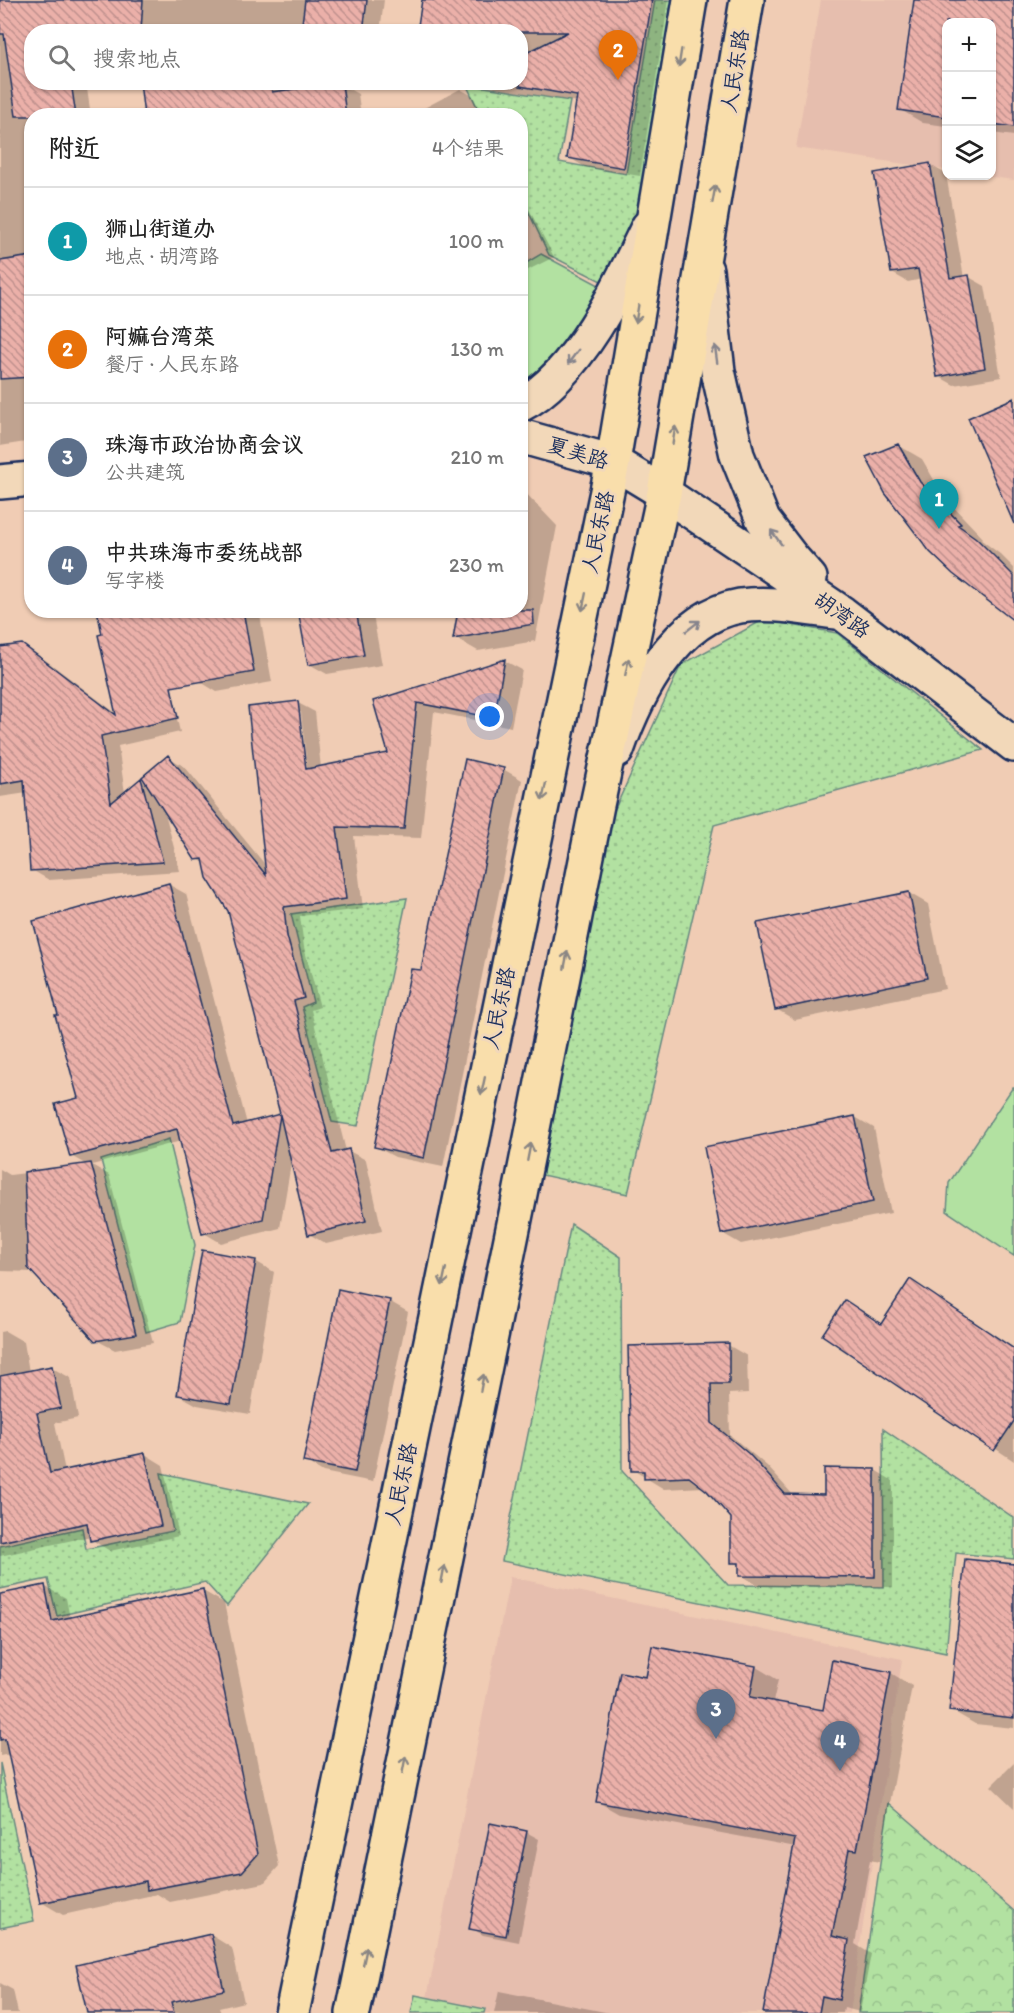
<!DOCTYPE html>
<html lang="zh">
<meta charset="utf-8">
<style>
body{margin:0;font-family:Itim,"LXGW WenKai TC",sans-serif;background:#f2f2f2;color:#222}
.controls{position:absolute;right:18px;top:18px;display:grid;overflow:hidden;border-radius:12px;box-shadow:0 2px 4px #0004}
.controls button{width:54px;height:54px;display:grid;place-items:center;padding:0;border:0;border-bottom:2px solid #e0e0e0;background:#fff;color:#222;font:30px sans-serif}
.you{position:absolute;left:490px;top:717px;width:21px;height:21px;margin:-15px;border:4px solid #fff;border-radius:50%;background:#1a73e8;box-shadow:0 0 0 9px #1a73e833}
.badge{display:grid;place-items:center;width:39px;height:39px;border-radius:50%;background:#c8321e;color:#fff;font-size:20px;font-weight:700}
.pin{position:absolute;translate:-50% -50px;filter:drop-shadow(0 2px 3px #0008)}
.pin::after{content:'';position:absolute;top:32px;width:21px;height:18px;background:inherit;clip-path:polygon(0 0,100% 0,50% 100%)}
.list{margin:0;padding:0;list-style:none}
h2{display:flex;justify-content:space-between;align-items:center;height:78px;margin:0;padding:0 24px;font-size:26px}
h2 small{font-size:20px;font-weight:400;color:#767676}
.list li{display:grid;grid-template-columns:39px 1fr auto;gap:18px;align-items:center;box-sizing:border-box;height:108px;padding:0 24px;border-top:2px solid #e0e0e0}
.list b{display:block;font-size:22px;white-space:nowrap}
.list p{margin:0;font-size:20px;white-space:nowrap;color:#767676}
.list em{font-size:20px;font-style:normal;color:#767676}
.icon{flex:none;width:33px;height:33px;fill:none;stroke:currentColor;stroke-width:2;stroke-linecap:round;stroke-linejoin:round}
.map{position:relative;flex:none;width:1014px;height:2013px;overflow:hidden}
.search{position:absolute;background:#fff;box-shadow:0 2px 4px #0004;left:24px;top:24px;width:504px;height:66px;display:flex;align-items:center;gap:15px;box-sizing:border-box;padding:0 21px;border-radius:24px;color:#767676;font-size:22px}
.panel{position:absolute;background:#fff;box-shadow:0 2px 4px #0004;left:24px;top:108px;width:504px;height:510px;border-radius:24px}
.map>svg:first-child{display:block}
.built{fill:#e6beae}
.grass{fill:url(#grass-dots);stroke:#668880;stroke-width:1.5}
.forest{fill:url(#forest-crowns);stroke:#668880;stroke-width:1.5}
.park{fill:#b2e1a1;stroke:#668880;stroke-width:1.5}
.shadow{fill:#0003;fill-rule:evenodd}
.building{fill:url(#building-back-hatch);stroke:#1b2f5e;stroke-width:1.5}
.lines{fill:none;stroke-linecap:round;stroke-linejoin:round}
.secondary-casing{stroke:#1b2f5e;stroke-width:38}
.primary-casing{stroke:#1b2f5e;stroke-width:38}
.secondary{stroke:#f2d8b9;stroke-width:33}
.primary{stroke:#f9deab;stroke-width:33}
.oneway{stroke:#8a8684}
.oneway2{stroke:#86848c}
.labels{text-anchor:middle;stroke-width:6;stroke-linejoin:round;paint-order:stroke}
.street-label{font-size:21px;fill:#1b2f5e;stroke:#f2d8b9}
</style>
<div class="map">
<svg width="1014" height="2013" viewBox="0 0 1014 2013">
<defs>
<pattern id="grass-dots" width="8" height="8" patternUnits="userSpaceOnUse" patternTransform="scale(1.5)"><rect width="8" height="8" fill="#b2e1a1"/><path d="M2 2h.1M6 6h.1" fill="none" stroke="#98c18d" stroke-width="1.8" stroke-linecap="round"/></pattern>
<pattern id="forest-crowns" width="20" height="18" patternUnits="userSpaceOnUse" patternTransform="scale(1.5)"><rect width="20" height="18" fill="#b2e1a1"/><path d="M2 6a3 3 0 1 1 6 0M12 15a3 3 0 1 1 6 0" fill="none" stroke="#98c18d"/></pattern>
<pattern id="building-back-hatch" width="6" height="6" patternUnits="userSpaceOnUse" patternTransform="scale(1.5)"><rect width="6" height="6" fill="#ebb0a9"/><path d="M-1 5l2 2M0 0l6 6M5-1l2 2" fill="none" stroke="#be908d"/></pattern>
</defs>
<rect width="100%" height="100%" fill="#f0ccb4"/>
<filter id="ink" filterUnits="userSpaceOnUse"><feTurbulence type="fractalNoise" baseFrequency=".0167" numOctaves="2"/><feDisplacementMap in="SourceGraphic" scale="12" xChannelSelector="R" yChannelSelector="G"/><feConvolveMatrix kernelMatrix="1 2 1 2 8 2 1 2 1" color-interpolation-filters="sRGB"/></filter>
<g filter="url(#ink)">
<path class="built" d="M821 0H1014V180L984 176H992V22H946V170L796 148Z
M510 1577 902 1659 850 2013H424Z"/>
<path class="grass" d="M655 0H683L648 207 607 284 549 255 521 196 520 116 481 115 466 84 570 101 559 162 626 174Z
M763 620 837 633 983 750 714 825 628 1194 542 1175 613 813 681 665Z
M407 898 358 1126 332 1122 302 1007 313 1002 291 914Z
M571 1224 621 1257 622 1471 728 1585 884 1587 883 1429 1014 1518V1559L956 1553 946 1653 502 1561Z
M161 1473 308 1504 227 1606 205 1582 57 1616 48 1579 0 1589V1546L82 1528 86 1549 173 1531Z
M0 1763 34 1921 0 1928Z
M415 1995 485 2009 484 2013H411Z"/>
<path class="forest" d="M889 1803 1014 1911V2013H858Z"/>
<path class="park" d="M541 254 610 291 548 369 521 391V266Z
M1013 1087H1014V1256L947 1211 949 1183Z
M169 1139 195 1245 180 1322 146 1332 101 1160Z"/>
<path class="shadow" d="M0 0H67L65 32H32V82H86L91 116H32V441L0 446Z
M97 0H384L380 32H103L95 26Z
M424 0H669L640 176 585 167 568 157 578 102 495 88 486 82H520V32Z
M916 0H1014V136L992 133V22H946V126L923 123 899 109Z
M142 82H286L287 92 342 85 358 94 361 116H146Z
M460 89 473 96 482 116H414L413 114Z
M930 165 946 174 964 278 969 277 985 286 1001 377 954 385 938 376 922 279 908 282 892 273Z
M520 192 554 257 520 274Z
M898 445 922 459 944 497 983 538 980 539 1000 554 1014 568V619L868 458Z
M520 487 557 526 535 641 478 651 455 638 520 610Z
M152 610 180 732 118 746 125 793 141 780 148 784 168 757 185 767 267 867 298 703 315 712 321 768 390 755 375 702 505 661 522 670 511 727 434 712 421 838 354 836 363 909 300 916 304 947 320 1007 311 1010 346 1151H349L366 1160 382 1231 326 1244 309 1234 292 1158 280 1228 221 1243 204 1233 181 1141 92 1165 109 1175 153 1343 115 1350 96 1340 34 1272 0 1271V1169L10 1175 87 1165 71 1156 80 1099 168 884 186 894 247 1124 282 1115 230 911 206 864 196 858 164 809 180 871 49 880 32 870 27 793 0 797V649L22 645 40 656 117 714ZM298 712H301L308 777H305Z
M186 610H259L272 682 217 692 199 681Z
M300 610H372L382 665 327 674 309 664Z
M503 769 522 780 443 1167 395 1157 376 1147Z
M909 893 928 904 945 989 795 1020 776 1009Z
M855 1117 874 1128 891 1213 741 1244 722 1233Z
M255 1261 274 1272 250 1414 197 1405 179 1395Z
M911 1281 1014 1348V1461L824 1335 846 1302 882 1324Z
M389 1301 408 1312 373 1482 323 1472 305 1461Z
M5 1331 24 1342 29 1372 52 1368 71 1378 78 1418 55 1423 65 1471 145 1454 163 1465 179 1536 110 1551 92 1540 91 1536 0 1556V1332Z
M728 1345 747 1356 748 1393 729 1394 730 1435 767 1466 794 1496H825L875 1470 893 1481V1587L759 1586 741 1575V1567L733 1562 732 1517 704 1487 664 1489 633 1470Z
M1014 1566V1728L975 1724 951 1710Z
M44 1586 66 1598 70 1619 203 1591 224 1603 279 1866 264 1883 170 1902 157 1894 63 1915 41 1902 10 1754 0 1756V1596Z
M756 1667 778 1680 773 1702 824 1712 891 1673 912 1686 879 1862 870 1860 855 1944 871 1954 860 2012 844 2008 843 2013H765L796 1847 619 1814 598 1802 647 1679Z
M1014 1763V1808L991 1786Z
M526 1832 539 1839 519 1942 483 1935 471 1928Z
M211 1935 232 1948 244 2002 219 2008 221 2013H89Z
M0 1983 13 1990 18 2013H0Z
M499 1991 610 2013H494Z"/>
<path class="building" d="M0 0H143L141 31 46 24V32H32V82H71L76 116H16L4 34H0Z
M305 0H367L363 32H301Z
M422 0H652L624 168 567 158 577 96 520 86V56L568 32H417Z
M914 0H1014V127L992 124V22H946V117L898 110Z
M140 82H271L272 92 342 83 346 116H144Z
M930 163 950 278 969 275 985 368 937 377 918 269 891 273 874 173Z
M32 256V377L0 379V261Z
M1014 398V524L968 418Z
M898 444 920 482 961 524 958 525 976 538 1014 576V621L953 574 930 552 885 493 866 457Z
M97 610H243L254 672 171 687 178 718 101 736 111 803 141 778 163 862 30 871 24 780 0 784V647L22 644 116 715 98 635 102 634Z
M298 610H356L364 655 308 665Z
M458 610H533L534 624 453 639Z
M505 659 494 718 417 703 404 829 337 827 346 899 284 907 287 936 304 998 294 1001 332 1153 349 1149 366 1221 308 1235 280 1115 263 1219 202 1234 177 1129 70 1157 55 1104 78 1098 55 1015H58L33 921 169 883 233 1126 280 1114 228 911 207 878 203 859 195 860 142 777 168 755 266 875 248 707 298 701 306 769 388 753 373 701Z
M465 759 504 768 424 1158 374 1147 411 969 421 970Z
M909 892 927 978 775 1010 757 923Z
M855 1116 873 1202 721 1234 704 1147Z
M91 1163 136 1334 95 1341 28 1268 24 1172Z
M202 1250 256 1260 231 1404 177 1395Z
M910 1279 1014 1349V1421L994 1451 822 1335 845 1300 881 1324Z
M338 1289 390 1300 355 1472 303 1462Z
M729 1343V1384H711L712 1423 749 1454 785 1494 824 1495V1468L875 1469V1577L739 1576V1563H731V1518L707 1491 689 1477 644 1479V1471H631L628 1346Z
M52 1366 61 1408 37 1413 50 1473 145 1453 161 1526 90 1541 87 1523 0 1542V1376Z
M965 1559 1014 1564V1718L949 1711Z
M45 1585 52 1621 203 1589 258 1854 242 1872 147 1890 146 1881 40 1903 5 1739 0 1740V1594Z
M652 1646 756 1666 750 1697 823 1710 832 1660 891 1672 857 1850 849 1849 832 1936 849 1940 839 2000 822 1996 819 2013H763L795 1839 596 1802 620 1672 646 1677Z
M490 1823 527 1831 506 1936 469 1929Z
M211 1934 224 1990 171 2002 174 2013H87L76 1965Z"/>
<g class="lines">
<g class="secondary-casing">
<path id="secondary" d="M706 270 718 371 737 455 763 520 793 559 810 578
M520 405C578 376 621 284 648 227
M520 436 613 462 664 493 842 613 1014 745
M0 482 32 479
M617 750C637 693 675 617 740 606 771 601 806 609 837 612"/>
</g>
<g class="primary-casing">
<path id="primary" d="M292 2013 613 462 690 0
M353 2013 517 1209 597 805 664 493 747 0"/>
</g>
<use href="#secondary" class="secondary"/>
<use href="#primary" class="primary"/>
</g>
<defs><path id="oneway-shaft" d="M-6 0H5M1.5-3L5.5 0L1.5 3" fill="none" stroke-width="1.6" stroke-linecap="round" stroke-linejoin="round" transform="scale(1.5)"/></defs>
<g class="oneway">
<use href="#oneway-shaft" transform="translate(680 58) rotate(99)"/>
<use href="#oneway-shaft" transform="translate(714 194) rotate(-80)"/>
<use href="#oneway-shaft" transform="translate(637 314) rotate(99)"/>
<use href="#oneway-shaft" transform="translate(674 435) rotate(-81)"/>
<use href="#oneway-shaft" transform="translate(584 602) rotate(102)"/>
<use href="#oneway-shaft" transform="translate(627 667) rotate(-78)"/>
<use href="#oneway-shaft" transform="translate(544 792) rotate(102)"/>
<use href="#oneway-shaft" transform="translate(566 960) rotate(-79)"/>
<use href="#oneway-shaft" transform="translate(483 1086) rotate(102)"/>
<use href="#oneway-shaft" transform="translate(529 1152) rotate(-79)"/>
<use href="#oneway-shaft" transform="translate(444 1277) rotate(102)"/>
<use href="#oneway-shaft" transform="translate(482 1383) rotate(-79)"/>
<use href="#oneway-shaft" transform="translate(443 1574) rotate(-79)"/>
<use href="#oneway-shaft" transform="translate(404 1765) rotate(-79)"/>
<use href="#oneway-shaft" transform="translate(365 1956) rotate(-78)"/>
</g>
<g class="oneway2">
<use href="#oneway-shaft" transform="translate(716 354) rotate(-98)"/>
<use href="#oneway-shaft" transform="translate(573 357) rotate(126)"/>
<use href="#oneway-shaft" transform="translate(776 537) rotate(-126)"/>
<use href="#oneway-shaft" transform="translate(693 626) rotate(-38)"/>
</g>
</g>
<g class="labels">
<g class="street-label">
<text transform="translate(735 71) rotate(-81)" y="7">人民东路</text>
<text transform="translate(578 453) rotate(17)" y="7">夏美路</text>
<text transform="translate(598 532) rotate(-78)" y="7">人民东路</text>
<text transform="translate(842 615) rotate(36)" y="7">胡湾路</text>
<text transform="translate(499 1008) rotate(-78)" y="7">人民东路</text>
<text transform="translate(401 1484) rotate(-78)" y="7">人民东路</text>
</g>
</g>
</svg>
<div class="controls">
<button>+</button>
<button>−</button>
<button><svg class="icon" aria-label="layers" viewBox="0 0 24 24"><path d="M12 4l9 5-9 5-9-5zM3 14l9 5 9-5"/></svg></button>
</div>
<div class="you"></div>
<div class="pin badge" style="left:939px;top:529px;background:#0f9aa8">1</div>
<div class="pin badge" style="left:618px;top:80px;background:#e8710a">2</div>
<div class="pin badge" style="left:716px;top:1739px;background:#5c6f8a">3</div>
<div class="pin badge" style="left:840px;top:1771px;background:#5c6f8a">4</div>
<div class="search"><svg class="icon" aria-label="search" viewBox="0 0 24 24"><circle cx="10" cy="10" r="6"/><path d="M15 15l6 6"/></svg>搜索地点</div>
<section class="panel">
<h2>附近<small>4个结果</small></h2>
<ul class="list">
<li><span class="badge" style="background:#0f9aa8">1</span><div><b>狮山街道办</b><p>地点 · 胡湾路</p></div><em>100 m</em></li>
<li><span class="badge" style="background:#e8710a">2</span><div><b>阿嫲台湾菜</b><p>餐厅 · 人民东路</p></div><em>130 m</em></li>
<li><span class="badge" style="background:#5c6f8a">3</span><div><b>珠海市政治协商会议</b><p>公共建筑</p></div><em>210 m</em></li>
<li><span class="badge" style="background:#5c6f8a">4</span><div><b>中共珠海市委统战部</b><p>写字楼</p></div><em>230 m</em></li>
</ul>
</section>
</div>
